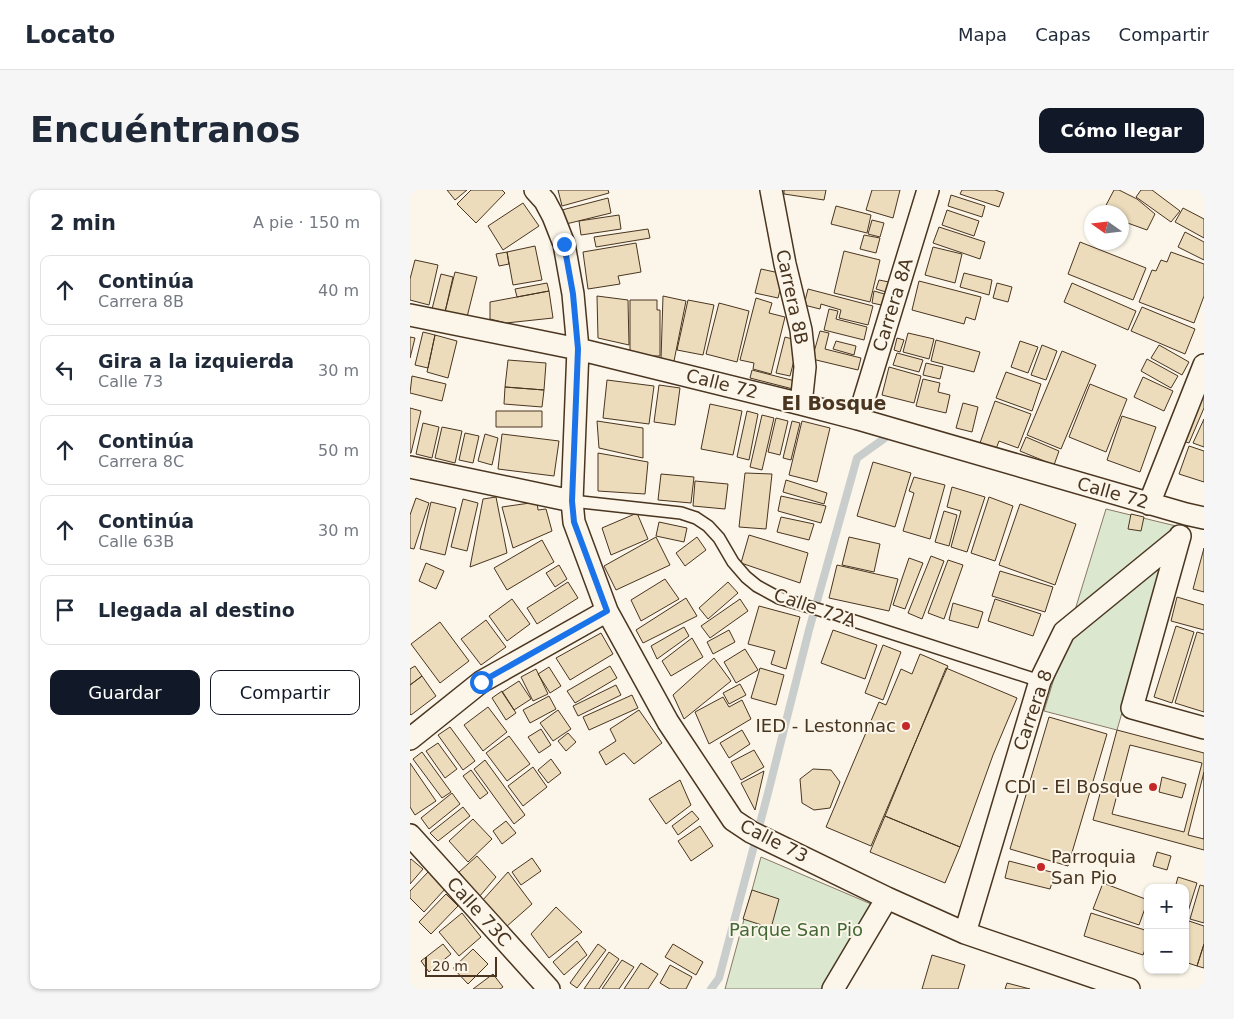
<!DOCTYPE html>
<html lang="es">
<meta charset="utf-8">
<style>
body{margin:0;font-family:"DejaVu Sans",sans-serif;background:#f6f6f7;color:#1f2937}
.controls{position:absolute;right:15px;bottom:15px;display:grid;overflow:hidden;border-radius:10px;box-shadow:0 1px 4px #0004}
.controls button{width:45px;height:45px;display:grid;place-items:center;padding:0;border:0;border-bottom:1px solid #e0e1e3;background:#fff;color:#1f2937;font:25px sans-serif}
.compass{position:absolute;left:674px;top:15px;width:45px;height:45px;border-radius:50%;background:#fff;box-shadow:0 1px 4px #0004;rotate:284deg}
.scale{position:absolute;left:15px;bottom:12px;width:72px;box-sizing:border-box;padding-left:5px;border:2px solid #4a3520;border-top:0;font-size:14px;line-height:18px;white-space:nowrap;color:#4a3520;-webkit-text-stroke:4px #fbf6e9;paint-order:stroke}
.stop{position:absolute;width:15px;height:15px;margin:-11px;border:4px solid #1a73e8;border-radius:50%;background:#fff}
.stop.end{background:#1a73e8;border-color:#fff;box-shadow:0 1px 5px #0008}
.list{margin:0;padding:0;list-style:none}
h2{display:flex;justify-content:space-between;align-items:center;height:65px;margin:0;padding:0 20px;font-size:21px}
h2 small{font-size:16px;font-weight:400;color:#747a83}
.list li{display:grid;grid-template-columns:32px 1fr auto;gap:15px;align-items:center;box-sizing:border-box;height:70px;margin:0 10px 10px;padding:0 10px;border:1px solid #e0e1e3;border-radius:10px}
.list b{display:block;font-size:19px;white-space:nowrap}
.list p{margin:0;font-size:16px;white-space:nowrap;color:#747a83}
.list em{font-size:16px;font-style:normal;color:#747a83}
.actions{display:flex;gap:10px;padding:15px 20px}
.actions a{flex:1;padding:11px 0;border:1px solid #111827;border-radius:10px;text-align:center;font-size:18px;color:#111827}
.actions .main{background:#111827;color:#fff}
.icon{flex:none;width:28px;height:28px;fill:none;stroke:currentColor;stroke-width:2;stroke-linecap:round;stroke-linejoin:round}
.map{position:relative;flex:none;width:794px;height:799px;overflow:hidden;border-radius:10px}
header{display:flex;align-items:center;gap:30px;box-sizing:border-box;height:70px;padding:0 25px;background:#fff;border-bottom:1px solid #e0e1e3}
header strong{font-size:24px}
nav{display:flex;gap:28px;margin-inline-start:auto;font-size:18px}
.intro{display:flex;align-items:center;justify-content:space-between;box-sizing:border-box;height:120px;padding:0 30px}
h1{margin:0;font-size:35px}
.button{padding:12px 22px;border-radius:10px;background:#111827;color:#fff;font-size:18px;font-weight:700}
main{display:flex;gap:30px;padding:0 30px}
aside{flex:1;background:#fff;border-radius:10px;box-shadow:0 1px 4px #0004}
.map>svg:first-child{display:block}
.green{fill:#dce7d0;stroke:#887966}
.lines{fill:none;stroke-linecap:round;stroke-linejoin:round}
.stream{stroke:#c9cecd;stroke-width:8}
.building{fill:#ecdcbc;stroke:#4a3520;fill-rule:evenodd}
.lane-casing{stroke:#4a3520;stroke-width:14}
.street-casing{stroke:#4a3520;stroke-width:24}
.lane{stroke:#fbf6e9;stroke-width:11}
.street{stroke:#fbf6e9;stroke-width:21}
.route{stroke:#1a73e8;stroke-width:6}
.poi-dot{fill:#c62828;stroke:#fbf6e9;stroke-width:2}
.labels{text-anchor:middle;stroke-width:4;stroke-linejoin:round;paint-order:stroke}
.street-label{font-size:18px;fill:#4a3520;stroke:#fbf6e9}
.poi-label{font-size:18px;fill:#4a3520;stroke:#fbf6e9;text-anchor:end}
.park-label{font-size:18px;fill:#436837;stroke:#fbf6e9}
.neighbourhood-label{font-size:19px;font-weight:bold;fill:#4a3520;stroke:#fbf6e9}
</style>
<header>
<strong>Locato</strong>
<nav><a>Mapa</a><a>Capas</a><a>Compartir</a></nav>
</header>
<div class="intro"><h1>Encuéntranos</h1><a class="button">Cómo llegar</a></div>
<main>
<aside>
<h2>2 min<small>A pie · 150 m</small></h2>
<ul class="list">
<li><svg class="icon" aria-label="ahead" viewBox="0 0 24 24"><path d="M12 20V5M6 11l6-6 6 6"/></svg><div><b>Continúa</b><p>Carrera 8B</p></div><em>40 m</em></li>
<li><svg class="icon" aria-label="left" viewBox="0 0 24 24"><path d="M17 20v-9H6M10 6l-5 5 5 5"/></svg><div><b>Gira a la izquierda</b><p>Calle 73</p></div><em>30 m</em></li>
<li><svg class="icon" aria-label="ahead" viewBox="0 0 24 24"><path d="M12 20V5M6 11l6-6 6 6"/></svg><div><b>Continúa</b><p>Carrera 8C</p></div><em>50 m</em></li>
<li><svg class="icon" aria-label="ahead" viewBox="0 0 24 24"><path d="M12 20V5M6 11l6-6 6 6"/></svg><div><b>Continúa</b><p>Calle 63B</p></div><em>30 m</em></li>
<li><svg class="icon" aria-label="arrive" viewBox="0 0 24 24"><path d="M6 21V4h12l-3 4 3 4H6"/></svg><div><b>Llegada al destino</b></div></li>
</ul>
<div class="actions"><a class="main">Guardar</a><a>Compartir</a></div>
</aside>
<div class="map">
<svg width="794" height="799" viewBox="0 0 794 799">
<rect width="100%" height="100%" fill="#fbf6e9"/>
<path class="green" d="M696 319 766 336 707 540 634 521Z
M351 667 461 714 413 799H315Z"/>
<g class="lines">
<path class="stream" d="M301 799 309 788 358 603 399 440 447 268 482 243"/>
</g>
<path class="building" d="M37 0H57L45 10Z
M61 0H92L95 3 66 33 47 14Z
M148 0H198L199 3 152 16Z
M374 0H416L414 10 374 4Z
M462 0H490L483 28 456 20Z
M552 0H585L594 3 589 17 550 4Z
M704 0H709L727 9 745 24 737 40 712 31V22H695L693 21Z
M731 0H742L770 21 761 32 726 7Z
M541 5 575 16 572 27 538 16Z
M198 8 201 23 156 34 152 20Z
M113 13 129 36 93 60 78 36Z
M426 16 461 25 457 43 421 34Z
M773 18 794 29V48L765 32Z
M537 20 569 31 564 46 532 35Z
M209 25 211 39 171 45 169 31Z
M462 30 474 33 470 47 458 44Z
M529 37 575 52 570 69 523 53Z
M238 39 240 48 186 57 184 47Z
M775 42 794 52V70L768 57Z
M454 45 470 48 466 63 450 59Z
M670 52 736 78 723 110 658 84Z
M226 53 231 82 208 86 210 94 178 99 173 62Z
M125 56 132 90 103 95 97 62Z
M523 57 552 64 545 93 515 85Z
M434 61 470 70 460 112 424 103Z
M97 62 99 74 89 76 86 64Z
M761 62 794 74V106L784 133 729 112 742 80 746 81 751 70 757 72Z
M5 70 28 75 19 115 0 110V89Z
M351 79 374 84 368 108 345 103Z
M45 82 67 87 57 127 35 122Z
M554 83 582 90 579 105 550 97Z
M31 84 43 87 35 122 22 119Z
M469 90 479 92 476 102 466 99Z
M509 91 571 107 565 130 556 127 554 134 502 120Z
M137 93 139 101 107 107 105 99Z
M587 93 602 97 598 112 583 108Z
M662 93 726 121 718 140 654 112Z
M398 99 463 116 458 135 429 128 431 120 411 114 410 119 394 115Z
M139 101 143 128 96 133 80 129V112Z
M464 101 478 105 476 116 462 113Z
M187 106 218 110 219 155 188 148Z
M253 106 276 111 264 171 251 169Z
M346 108 362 113 359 123 375 127 361 184 343 179 344 173 330 170Z
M220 110H247V120H250V166H220Z
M278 110 304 115 293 165 267 160Z
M309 113 339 121 327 172 296 164Z
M732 117 785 139 775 164 721 141Z
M419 119 428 121 426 129 457 137 454 150 414 140Z
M410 141 419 143 415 159 451 168 448 180 402 169Z
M13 142 25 145 18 178 5 175Z
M498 143 524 149 519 169 493 162Z
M25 145 47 151 38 188 17 182Z
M0 147 5 148 0 168Z
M375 147 389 151 380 186 366 183Z
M487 148 494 150 490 162 484 160Z
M526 150 570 162 564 182 521 171Z
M426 151 446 156 444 165 423 159Z
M610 151 628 157 618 183 601 177Z
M632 155 647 161 636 190 621 185Z
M749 155 779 172 772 185 741 168Z
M652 161 686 175 651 259 617 245Z
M487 163 513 170 509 182 483 175Z
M737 169 768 186 761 198 731 181Z
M98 170 136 173 134 200 95 197Z
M516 173 533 177 530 189 513 185Z
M479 177 511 186 504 213 472 205Z
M342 180 385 191 383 199 340 188Z
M596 182 631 194 622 221 586 208Z
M2 186 36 194 32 211 0 203Z
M733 187 763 201 754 221 724 207Z
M513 189 530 193 528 202 540 205 536 223 506 216Z
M197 190 244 196 239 234 193 228Z
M680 194 717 209 696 262 659 247Z
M249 195 270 198 265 235 244 232Z
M95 197 134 200 132 217 94 214Z
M794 201V218L779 253 773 251Z
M585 211 621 224 608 258 589 251 586 259 570 253Z
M553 213 568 217 562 242 546 238Z
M300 214 332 221 323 265 291 259Z
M0 218 11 221 1 263H0Z
M86 221H132V237H86Z
M337 221 348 224 339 270 327 267Z
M352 225 364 228 352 280 340 277Z
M712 226 746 237 730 282 697 270Z
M366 228 378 231 370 265 358 262Z
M794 229V257L783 253Z
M187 231 233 238V268L189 258Z
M382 231 390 233 381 270 373 268Z
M392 231 420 238 407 292 379 285Z
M13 233 29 237 22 268 6 264Z
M32 237 52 241 45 273 25 268Z
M55 243 69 246 63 273 49 270Z
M75 244 88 248 82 275 68 271Z
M92 244 149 251 144 286 88 279Z
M616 247 649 261 644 275 610 261Z
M779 256 794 261V292L769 284Z
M188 263 238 272 235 304 188 301Z
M463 272 501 283 485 337 447 326Z
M335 283 362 284 356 339 329 337Z
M251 284 284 287 281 313 248 310Z
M504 287 535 295 520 349 493 341 504 303 499 301Z
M376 290 417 303 414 314 373 302Z
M285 291 318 294 315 319 283 316Z
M542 297 575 307 557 362 541 357 551 321 537 317Z
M371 306 416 316 411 333 368 321Z
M86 307 97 363 60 377 73 309Z
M579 307 603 316 585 371 561 363Z
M6 308 19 313 4 359 0 358V325Z
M53 309 68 313 57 361 41 357Z
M21 312 46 318 35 365 10 359Z
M127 312 128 320 136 319 142 341 103 358 92 317Z
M610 314 666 334 645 395 589 375Z
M534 321 547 325 539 356 525 352Z
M227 323 238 349 201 365 192 338Z
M721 324 734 327 731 341 718 339Z
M371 327 404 334 399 350 367 342Z
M249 332 277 338 274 352 246 346Z
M339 345 398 363 390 393 331 373Z
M246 347 260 375 206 400 194 376Z
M287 347 296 360 275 376 266 363Z
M439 347 470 354 464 382 432 375Z
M132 350 144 372 97 400 84 378Z
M794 358V402L783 399Z
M521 366 534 371 512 429 498 423Z
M499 368 513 373 495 419 483 415Z
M538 370 553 375 534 429 518 423Z
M16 373 34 381 26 399 9 391Z
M149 375 157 389 145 397 136 383Z
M427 375 488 389 479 421 419 408Z
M590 381 643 397 635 422 582 406Z
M255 389 269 409 231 431 221 410Z
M158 392 168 408 127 434 117 418Z
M318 392 328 403 298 429 289 418Z
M767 407 794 415V440L761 431Z
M276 408 287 426 233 453 226 440Z
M102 409 120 434 97 451 79 426Z
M330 409 338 421 300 448 291 436Z
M585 409 631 424 623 446 578 431Z
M543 413 573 422 568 438 539 430Z
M349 416 390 427 376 479 361 474 365 461 338 454Z
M76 430 96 457 71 475 51 449Z
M30 432 59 471 30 493 1 454Z
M766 436 784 442 762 513 744 507Z
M274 437 279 446 247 469 241 456Z
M319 440 325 452 303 464 297 452Z
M423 440 467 455 455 489 411 473Z
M787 442 794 444V522L765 513Z
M191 443 203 464 160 490 146 468Z
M282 448 293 467 261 486 252 471Z
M473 455 491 462 473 510 455 503Z
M335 459 348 480 326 493 314 472Z
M510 464 538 476 461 656 416 637 469 512 476 515 491 479 502 484Z
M304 468 321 491 274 529 263 505Z
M5 476 12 486 0 495V479Z
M200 476 207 488 165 513 157 501Z
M139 477 151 496 140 503 128 484Z
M350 478 374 485 366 515 341 508Z
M536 478 607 508 583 565 550 657 475 626Z
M126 479 138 504 123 511 111 487Z
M12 486 26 506 1 525 0 524V495Z
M109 491 121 509 104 520 92 502Z
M330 494 336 505 319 514 313 503Z
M206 495 211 505 168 526 163 516Z
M92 501 106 523 96 530 82 508Z
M222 505 228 518 179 540 173 527Z
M139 506 146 519 120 533 113 520Z
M313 507 319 517 332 510 341 529 299 554 285 522Z
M78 517 97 542 73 561 54 535Z
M148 520 161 539 143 551 130 533Z
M229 520 252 553 224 574 214 563 196 575 189 562 206 551 200 539Z
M639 527 697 544 658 676 600 659Z
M40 537 65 571 53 580 28 545Z
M131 539 141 555 129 563 118 547Z
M332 540 340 554 319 568 310 553Z
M707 540 794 563V660L683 630Z
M158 543 166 552 156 561 148 551Z
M99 546 120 574 97 591 76 563Z
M28 553 47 579 35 588 16 561Z
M720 555 792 573 774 642 702 624ZM752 587 776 594 772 608 749 602Z
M344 560 354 577 331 590 321 572Z
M12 562 41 602 32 608 3 569Z
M141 569 151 583 138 593 128 580Z
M75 570 115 625 104 634 64 579Z
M0 573 26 611 5 625 0 617Z
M123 577 137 597 113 616 98 596Z
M403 579 421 580 430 592 420 618 404 620 392 613 390 589Z
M61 580 78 603 70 609 53 586Z
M354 581 345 620 331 593Z
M794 582V649L778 645Z
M270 590 281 615 256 634 239 609Z
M42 603 50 614 19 639 11 628Z
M53 617 60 626 28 651 20 643Z
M282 621 289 629 268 645 262 636Z
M475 626 550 657 535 693 460 662Z
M63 629 82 649 58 672 39 651Z
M96 631 106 643 92 654 83 641Z
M290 636 303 656 281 671 268 651Z
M747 662 761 666 757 680 743 676Z
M67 666 86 687 69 707 49 682Z
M122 668 131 681 111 695 102 682Z
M1 669 13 679 0 694V670Z
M599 671 645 683 640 699 595 688Z
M18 682 35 699 14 722 0 708V701Z
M98 682 122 714 96 737 72 711Z
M768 687 787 693 775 731V698H765Z
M693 693 738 710 729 735 683 719Z
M790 695 794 696V733L780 729Z
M342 700 369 709 361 738 333 729Z
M36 704 48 716 21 744 9 732Z
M146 717 172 742 139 768 121 744Z
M52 723 71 747 49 766 29 742Z
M681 723 738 741V751L733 765 674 746Z
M776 730 794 736V754L787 776 775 772Z
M167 751 177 765 154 785 143 772Z
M33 754 41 764 19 782 11 771Z
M188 754 196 760 167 798 160 793Z
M263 754 293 772 286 785 255 767Z
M794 754V778L787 776Z
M63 759 78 774 58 794 43 778Z
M199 762 209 769 189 799H174Z
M522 765 555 775 548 799H512Z
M212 770 224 777 209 799H192Z
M231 773 248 784 238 799H214Z
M260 775 282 787 276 799H260L250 793Z
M83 784 93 797 90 799H63Z
M597 793 620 799H595Z"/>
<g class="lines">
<g class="lane-casing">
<path id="lane" d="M162 311 271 323 286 328 298 336 309 348 323 372 336 387 347 396 369 408 410 420 630 491"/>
</g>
<g class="street-casing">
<path id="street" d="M125 0 135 11 143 26 154 54 163 104 168 159 162 311 164 332 197 421 258 532 323 630 341 642 477 708 555 743 719 799
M361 0 375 74 391 140 395 177 391 214
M0 125 168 159 391 214 448 229 776 324 794 328
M448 229 518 0
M0 277 162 311
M739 314 794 175
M770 346 722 518 794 538
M0 549 71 492 197 421
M0 645 139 799
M555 743 630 491 654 442 769 348
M423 799 477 708"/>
</g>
<use href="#lane" class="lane"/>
<use href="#street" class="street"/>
</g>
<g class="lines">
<path class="route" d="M71 492 197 421 164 332 162 311 168 159 163 104 154 54"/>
</g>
<g class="poi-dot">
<circle cx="496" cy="536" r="5"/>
<circle cx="743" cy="597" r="5"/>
<circle cx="631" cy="677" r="5"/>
</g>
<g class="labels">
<g class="street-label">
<text transform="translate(382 107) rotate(78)" y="6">Carrera 8B</text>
<text transform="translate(483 115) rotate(-73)" y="6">Carrera 8A</text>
<text transform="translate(312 194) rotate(14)" y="6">Calle 72</text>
<text transform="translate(703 303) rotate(16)" y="6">Calle 72</text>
<text transform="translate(405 418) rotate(19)" y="6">Calle 72A</text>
<text transform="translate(623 520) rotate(-71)" y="6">Carrera 8</text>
<text transform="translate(364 651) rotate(27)" y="6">Calle 73</text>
<text transform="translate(69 722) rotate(48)" y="6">Calle 73C</text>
</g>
<g class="poi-label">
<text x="486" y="542">IED - Lestonnac</text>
<text x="733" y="603">CDI - El Bosque</text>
<text x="641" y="673" text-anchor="start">Parroquia<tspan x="641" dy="21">San Pio</tspan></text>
</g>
<g class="park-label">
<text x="386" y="746">Parque San Pio</text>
</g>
<g class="neighbourhood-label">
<text x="424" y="220">El Bosque</text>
</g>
</g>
</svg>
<div class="controls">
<button>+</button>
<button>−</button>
</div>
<svg class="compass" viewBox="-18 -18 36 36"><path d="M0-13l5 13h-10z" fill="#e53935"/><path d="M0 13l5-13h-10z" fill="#747a83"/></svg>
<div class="scale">20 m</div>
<div class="stop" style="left:71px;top:492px"></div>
<div class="stop end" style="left:154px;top:54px"></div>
</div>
</main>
